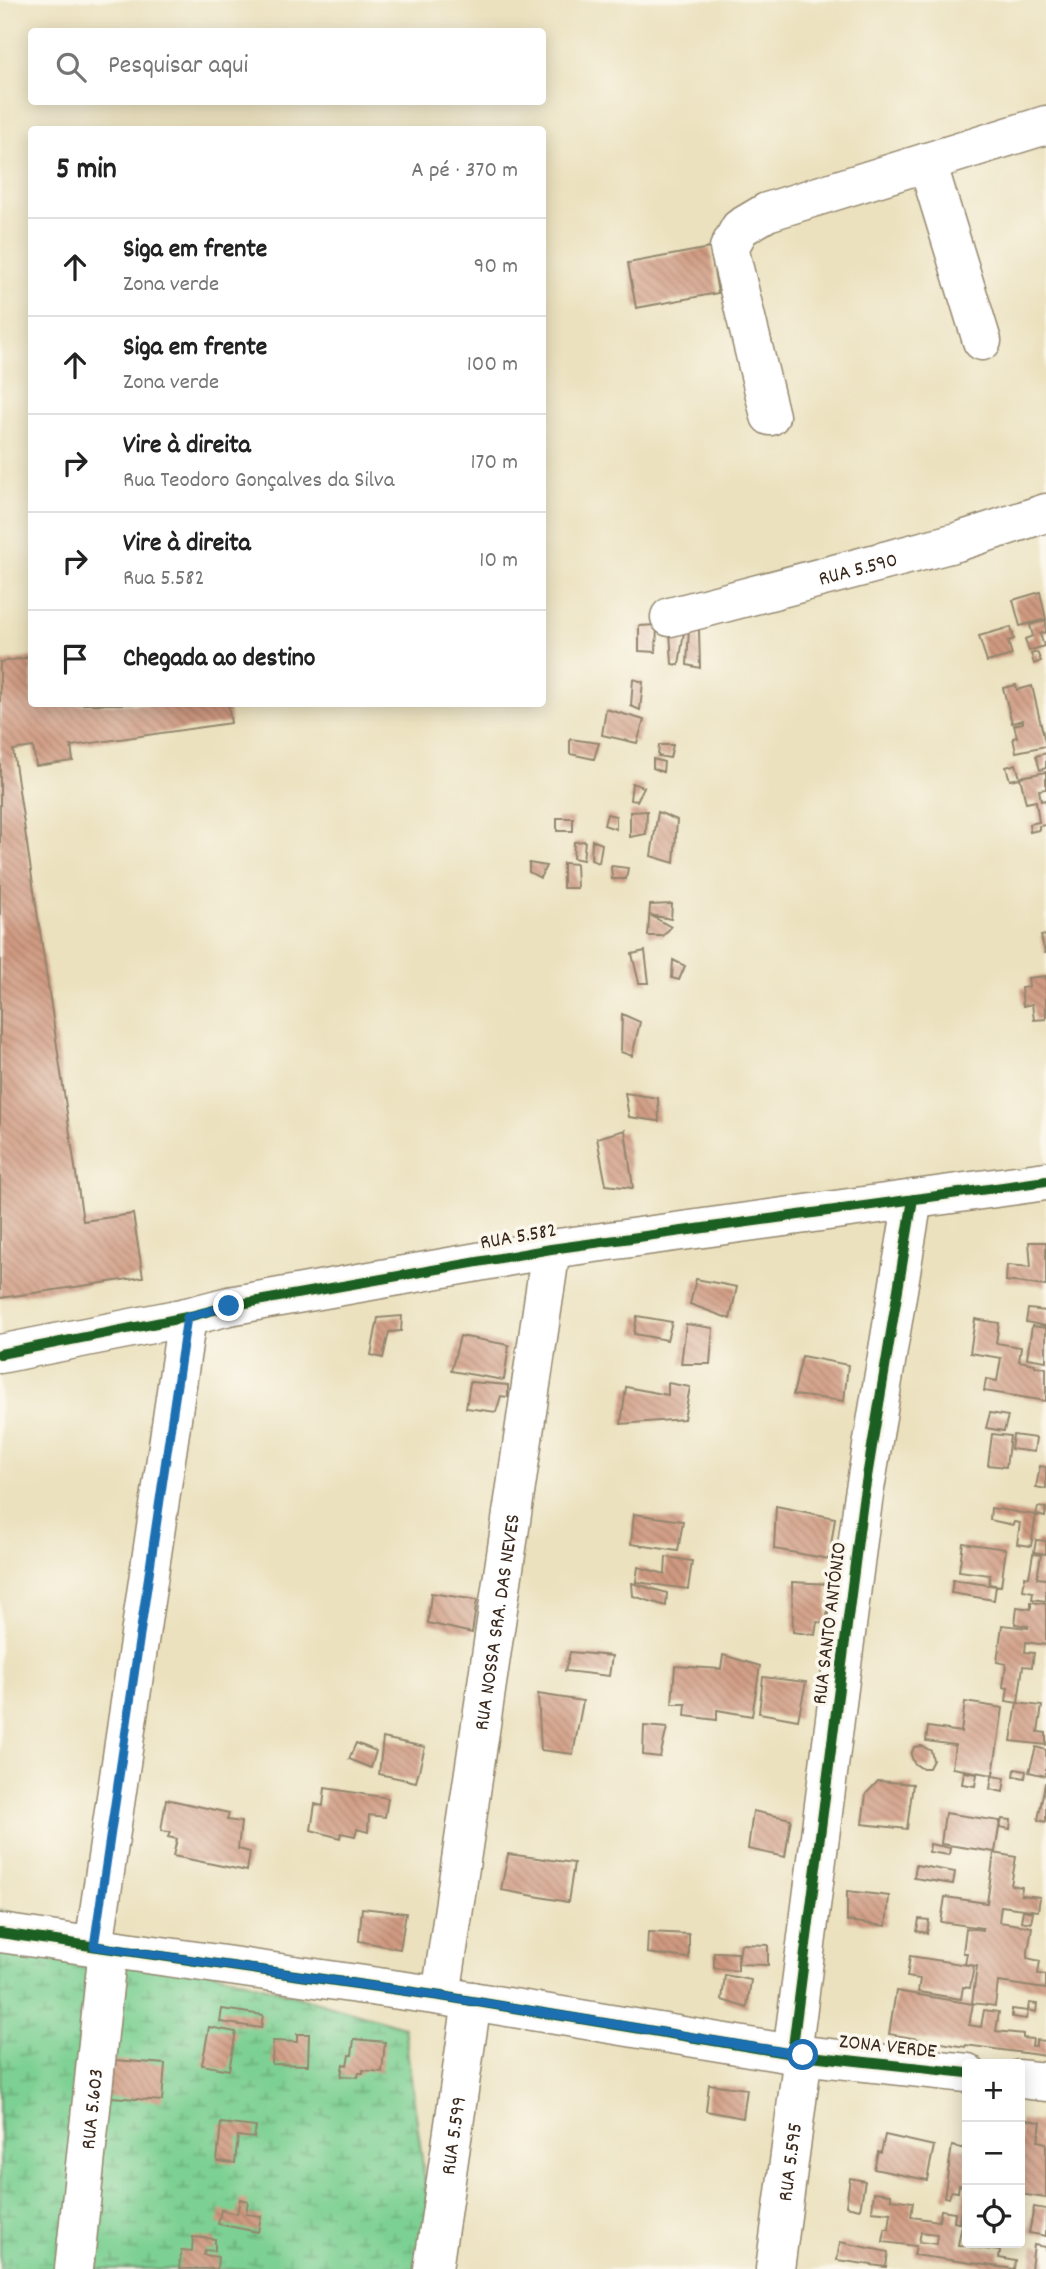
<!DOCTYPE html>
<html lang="pt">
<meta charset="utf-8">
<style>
body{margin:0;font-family:Dekko,sans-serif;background:#f2f2f2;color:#222}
.controls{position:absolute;right:21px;bottom:21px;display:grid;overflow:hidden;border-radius:7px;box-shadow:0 4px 18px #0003}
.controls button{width:63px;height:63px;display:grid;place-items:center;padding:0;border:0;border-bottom:2px solid #e0e0e0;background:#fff;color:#222;font:35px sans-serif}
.stop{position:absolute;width:21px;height:21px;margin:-16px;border:5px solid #1f6fb2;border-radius:50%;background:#fff}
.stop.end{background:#1f6fb2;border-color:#fff;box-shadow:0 2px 7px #0008}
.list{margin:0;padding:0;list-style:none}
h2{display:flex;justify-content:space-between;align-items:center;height:91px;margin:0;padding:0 28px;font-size:30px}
h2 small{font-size:23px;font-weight:400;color:#767676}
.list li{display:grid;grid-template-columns:46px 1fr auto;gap:21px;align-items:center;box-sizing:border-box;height:98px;padding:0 28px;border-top:2px solid #e0e0e0}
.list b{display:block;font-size:26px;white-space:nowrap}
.list p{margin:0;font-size:23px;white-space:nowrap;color:#767676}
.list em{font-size:23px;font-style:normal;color:#767676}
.icon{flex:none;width:38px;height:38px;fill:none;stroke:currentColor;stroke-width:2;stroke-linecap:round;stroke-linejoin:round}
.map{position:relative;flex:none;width:1046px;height:2269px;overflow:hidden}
.search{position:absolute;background:#fff;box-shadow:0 4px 18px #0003;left:28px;top:28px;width:518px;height:77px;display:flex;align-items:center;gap:18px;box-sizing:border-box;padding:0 24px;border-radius:7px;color:#767676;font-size:26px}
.panel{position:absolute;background:#fff;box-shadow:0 4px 18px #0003;left:28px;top:126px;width:518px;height:581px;border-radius:7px}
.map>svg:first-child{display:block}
.wetland{fill:url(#wetland-marsh);stroke:#5c7d58;stroke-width:2}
.building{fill:url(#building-back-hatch);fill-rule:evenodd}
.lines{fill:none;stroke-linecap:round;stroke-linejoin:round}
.minor-casing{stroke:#93866e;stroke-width:41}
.minor{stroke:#fff;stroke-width:38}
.cycleway-casing{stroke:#fbf7ec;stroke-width:15}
.cycleway{stroke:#1b5e20;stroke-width:10}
.route{stroke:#1f6fb2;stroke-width:9}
.labels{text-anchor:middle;stroke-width:7;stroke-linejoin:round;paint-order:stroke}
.street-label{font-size:21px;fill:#3b2a1e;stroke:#fbf7ec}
</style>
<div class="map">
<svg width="1046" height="2269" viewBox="0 0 1046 2269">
<defs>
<pattern id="wetland-marsh" width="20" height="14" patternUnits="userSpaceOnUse" patternTransform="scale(1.75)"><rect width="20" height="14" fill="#7dd093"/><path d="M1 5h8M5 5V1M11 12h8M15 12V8" fill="none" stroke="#68a977"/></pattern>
<pattern id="building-back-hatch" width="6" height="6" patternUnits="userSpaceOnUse" patternTransform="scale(1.75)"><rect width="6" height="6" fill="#d09a81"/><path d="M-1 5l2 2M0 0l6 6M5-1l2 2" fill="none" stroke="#aa7e69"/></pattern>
</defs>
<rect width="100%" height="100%" fill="#fbf7ec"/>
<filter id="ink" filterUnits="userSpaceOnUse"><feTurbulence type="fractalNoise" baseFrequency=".0143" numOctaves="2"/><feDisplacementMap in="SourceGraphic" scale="14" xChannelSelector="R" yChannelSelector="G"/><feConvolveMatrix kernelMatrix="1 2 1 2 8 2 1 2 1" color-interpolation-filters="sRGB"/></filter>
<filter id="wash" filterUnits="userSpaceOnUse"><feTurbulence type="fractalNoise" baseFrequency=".00686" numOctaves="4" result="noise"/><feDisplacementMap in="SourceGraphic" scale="28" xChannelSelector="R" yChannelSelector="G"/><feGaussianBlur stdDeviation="1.57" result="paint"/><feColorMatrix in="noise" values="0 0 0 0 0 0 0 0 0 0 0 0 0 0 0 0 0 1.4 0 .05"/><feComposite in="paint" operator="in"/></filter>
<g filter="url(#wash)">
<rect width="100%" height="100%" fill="#ebe1be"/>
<path class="wetland" d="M0 1910 404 2027 437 2269H0Z"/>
<g id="blocks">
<path class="building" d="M710 248 718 293 636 308 628 263Z
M1040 592 1046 619 1020 626 1013 600Z
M1046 620V632L1040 634 1044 646 1029 651 1025 639 1033 636 1030 625Z
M657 625 656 652 639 651V626Z
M1011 627 1014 639 1008 641 1012 655 987 662 979 636Z
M689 628 699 630 700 668 687 665Z
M670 631 684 632 679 665 672 664Z
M1037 652 1041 661 1034 664 1031 654Z
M32 657V704H228L231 723 71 746 73 761 36 766 33 747 13 750 83 1221 133 1214 143 1277 0 1298V662Z
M633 679 643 682 640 710 631 706Z
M1016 685 1017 690 1032 686 1046 746 1016 752 1013 738 1017 737 1014 725 1023 723V720L1012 723 1003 688Z
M606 709 644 720 637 743 602 735Z
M570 739 599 743 594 759 570 754Z
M659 745H673L670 758 658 756Z
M1046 753V768L1040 770 1036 756Z
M653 759 664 762 663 772 653 768Z
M1016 764 1020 778 1010 780 1006 767Z
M1046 772V789L1039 790 1041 801 1046 800V825L1039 826V830L1030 832 1029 824 1039 822 1036 801 1026 803 1020 777Z
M632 783 644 787 637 801 630 800Z
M647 811 646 834 630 837V812Z
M658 812 677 820 674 863 651 856Z
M607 814 616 816V829L604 825Z
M557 818H573V831H557Z
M592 840 602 844 599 863 591 860Z
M585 841 583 860 573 858 574 842Z
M529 863 546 866 540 878 529 872Z
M563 863 576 864 577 888H563Z
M611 866 628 868 626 879H612Z
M672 904 671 919 650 915 671 927 663 936H648L650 905Z
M1046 935V953H1045L1041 936Z
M645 951 649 983H639L632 954Z
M673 960 685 966 679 980 672 978Z
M1046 976V1019L1034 1020 1032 1004 1023 1006 1021 988 1029 987 1028 978Z
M622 1014 640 1022 632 1056 621 1052Z
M625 1093 658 1098 659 1121 629 1117Z
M625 1130 633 1188 606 1185 597 1138Z
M1029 1242H1046V1286L1006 1281 1007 1265 1031 1267Z
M696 1279 737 1287 730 1319 690 1304Z
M1028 1309 1046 1311V1326L1026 1322Z
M402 1316 401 1331 389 1332 383 1358 371 1355 378 1318Z
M637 1316 672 1322 667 1340 634 1334Z
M975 1319 999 1323 996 1343 1021 1347 1019 1361 1035 1364V1366L1046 1368V1401L984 1391 986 1379 997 1381 1001 1358 970 1353Z
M686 1324 713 1328 710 1364H681Z
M1032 1326 1046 1328V1361L1027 1358Z
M460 1336 509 1345 504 1380 451 1371Z
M802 1356 848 1365 844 1401 793 1395Z
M470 1382 508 1385V1397L501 1396 496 1412 466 1408Z
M668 1383 690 1387 684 1419 621 1424 626 1387 668 1395Z
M990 1413 1008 1416 1004 1431 986 1428Z
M992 1434 1010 1436 1006 1467 988 1465Z
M1013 1435 1036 1438 1034 1452 1011 1449Z
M1040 1466 1046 1467V1489L1036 1487Z
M776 1506 835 1518 829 1559 774 1549Z
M1038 1507 1046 1508 1045 1517 1036 1515Z
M991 1508 1036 1515 1031 1546 1017 1544 1020 1523 1014 1522 1013 1525 990 1520Z
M634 1514 683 1521 678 1551 631 1544Z
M1036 1540 1046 1541V1554L1034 1552Z
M963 1543 1006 1549 1001 1586 989 1584 990 1575 959 1571Z
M1033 1554 1041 1555 1037 1578 1046 1579V1601L1032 1599 1033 1592 1023 1590 1025 1576 1029 1577Z
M666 1557 692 1561 688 1589 636 1582 638 1567 665 1574Z
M953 1580 996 1586 994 1600 951 1593Z
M792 1582 828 1584 827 1623 817 1622 815 1635 793 1632Z
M632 1583 667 1593 666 1606 633 1596Z
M431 1593 477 1600 472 1633 428 1623Z
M1031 1602 1046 1604V1645L1026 1642 1025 1652 1034 1653 1032 1667 1023 1666 1018 1703 1006 1701 1008 1688 1003 1687 1006 1664 997 1662 1002 1625 1028 1628V1626L1015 1624 1017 1607 1031 1609Z
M570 1652 612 1656 609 1676 565 1671Z
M723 1655 760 1666 752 1716 717 1710V1720L685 1716 686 1704H672L675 1666 721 1669Z
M763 1677 806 1682 798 1720 759 1713Z
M538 1694 583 1701 573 1754 541 1750Z
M965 1702 1003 1708 993 1775 952 1768 955 1745 926 1741 928 1727 961 1732Z
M1017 1703 1042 1706 1038 1732 1046 1733V1745L1011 1741Z
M644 1726 667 1728 660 1757 643 1755Z
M383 1738 425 1747 416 1782 379 1774Z
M356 1743 376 1751 371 1768 349 1759Z
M922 1746 931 1751 933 1760 929 1768H921L914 1763 911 1755 914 1747Z
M1036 1747 1046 1750V1776L1029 1772Z
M1015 1769 1026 1771 1025 1778 1014 1776Z
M964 1772 977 1774 975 1786 962 1784Z
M992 1776 1005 1778 1003 1792 990 1789Z
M878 1781 913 1784 907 1829 862 1824 866 1794Z
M1045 1783H1046V1822L1038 1820Z
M325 1788 388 1798 385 1817 369 1815 368 1832 357 1829 355 1836 341 1833 340 1838 311 1830 315 1804 323 1806Z
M166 1799 229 1813 227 1820 241 1822 238 1849 250 1852 247 1871 173 1856 177 1839 168 1837 170 1832 161 1831Z
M753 1811 791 1819 785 1857 748 1849Z
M945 1813 1000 1821 995 1852 941 1844Z
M1002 1819 1011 1820 1010 1829 1000 1827Z
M930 1844 950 1848 949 1855 929 1852Z
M994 1853 1016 1857 1011 1885 1022 1887 1021 1895 1040 1897 1038 1911 1001 1906 999 1922 1032 1927 1027 1958 1040 1961 1038 1974 1046 1975V1989L998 1982 995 2006 972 2003 977 1966 965 1964 967 1953H963L966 1928 983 1930V1928L941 1922 945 1897 987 1903Z
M508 1854 574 1863 568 1902 501 1890Z
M916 1865 955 1872 953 1884 914 1878Z
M847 1891 889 1896 886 1926 847 1921Z
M362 1908 406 1913 400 1949 359 1941Z
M1023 1910 1033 1912 1031 1923 1021 1921Z
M919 1919 929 1920 927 1933 917 1931Z
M648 1932 689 1934V1958L647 1953Z
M741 1944 768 1945V1965L738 1964Z
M714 1952 738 1953V1971L714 1968Z
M910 1956 974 1966 970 1988 963 1987 961 1999 918 1992 920 1979 907 1977Z
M725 1975 751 1980 747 2008 722 2000Z
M896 1991 973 2004 969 2025 981 2027 984 2010 999 2012 996 2031 1023 2034V2038L1033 2039 1032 2046H1036V2040L1046 2041V2056L966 2045 965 2047 889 2034Z
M1029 2003 1037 2004 1036 2012 1028 2010Z
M222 2009 263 2015 261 2028 220 2022Z
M1012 2009 1028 2011 1026 2019 1012 2017Z
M209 2027 236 2032 229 2070 202 2065Z
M297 2034H309L308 2065 272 2064 273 2041 297 2042Z
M354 2039 385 2042 382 2072 363 2070V2073H359L358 2077 341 2076 343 2064 347 2065 349 2055H352Z
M102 2059 165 2064 162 2101 99 2096Z
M709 2084 747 2089 743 2118 706 2111Z
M1020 2119 1041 2122 1038 2141 1046 2143V2198L1020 2194Z
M221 2123 256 2127 254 2138 238 2136 235 2163 217 2161Z
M885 2135 934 2146 927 2180 874 2169 878 2152 881 2153Z
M952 2146 967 2149V2186L959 2185 958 2192 951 2191 949 2198 944 2197Z
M850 2178 865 2181 860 2209 846 2206Z
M964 2189 967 2190V2223L959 2222Z
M874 2192 891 2194V2199L913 2202 911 2217 939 2221 941 2210 955 2212 954 2222 962 2224 958 2245 1000 2251 999 2258 1015 2261 1014 2269 914 2255 916 2246 883 2242 885 2229H889L891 2213 872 2211ZM921 2232 937 2234 936 2244 919 2242Z
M240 2199 248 2201 246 2214 261 2216 258 2232 218 2224 221 2210 237 2214Z
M1034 2207 1046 2209V2236L1029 2233Z
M193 2237 215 2239V2251L205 2250 204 2255 218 2257 217 2269H179L181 2250 192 2251Z
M840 2242 888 2252 886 2267 837 2260Z
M1034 2245 1046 2247V2269H1031Z"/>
</g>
</g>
<g filter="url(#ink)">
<use href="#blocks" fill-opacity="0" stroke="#93866e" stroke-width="2"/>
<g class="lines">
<g class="minor-casing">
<g id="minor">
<path d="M927 162 982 341"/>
<path d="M770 416 729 248 740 228 767 212 1046 125"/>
<path id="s1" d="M670 617 957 542 1046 513"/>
<path d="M0 1354 187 1317 229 1306 551 1249 1046 1181"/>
<path d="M0 1933 441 1996 792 2054 967 2073"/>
<path d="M94 1946 187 1317"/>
<path id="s2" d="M441 1996 551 1249"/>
<path d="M792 2054 863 1501 913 1199"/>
<path d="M1020 2079 1046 2082"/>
<path id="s3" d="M74 2269 108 1948"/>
<path id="s4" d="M433 2269 472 2001"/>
<path id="s5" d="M775 2269 803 2055"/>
</g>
</g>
<use href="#minor" class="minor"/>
<g class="cycleway-casing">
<path id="cycleway" d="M0 1354 187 1317 229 1306 551 1249 1046 1181
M0 1933 441 1996 792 2054 967 2073
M792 2054 863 1501 913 1199"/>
</g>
<use href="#cycleway" class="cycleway"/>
</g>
</g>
<g class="lines" filter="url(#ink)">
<path class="route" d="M229 1306 187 1317 94 1946 441 1996 803 2055"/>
</g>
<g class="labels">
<g class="street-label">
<text dy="7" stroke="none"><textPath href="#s1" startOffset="194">RUA 5.590</textPath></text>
<text transform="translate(518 1235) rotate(-10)" y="7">RUA 5.582</text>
<text dy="7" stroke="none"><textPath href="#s2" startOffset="378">RUA NOSSA SRA. DAS NEVES</textPath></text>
<text transform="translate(828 1623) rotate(-83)" y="7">RUA SANTO ANTÓNIO</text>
<text transform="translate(888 2045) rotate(6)" y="7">ZONA VERDE</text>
<text dy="7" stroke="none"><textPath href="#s3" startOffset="161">RUA 5.603</textPath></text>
<text dy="7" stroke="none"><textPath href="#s4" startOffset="135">RUA 5.599</textPath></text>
<text dy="7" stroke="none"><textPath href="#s5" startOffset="108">RUA 5.595</textPath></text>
</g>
</g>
</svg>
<div class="controls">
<button>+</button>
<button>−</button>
<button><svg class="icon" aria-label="locate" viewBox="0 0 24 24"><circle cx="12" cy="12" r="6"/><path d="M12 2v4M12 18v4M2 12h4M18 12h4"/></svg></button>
</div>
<div class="stop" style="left:803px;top:2055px"></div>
<div class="stop end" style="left:229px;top:1306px"></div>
<div class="search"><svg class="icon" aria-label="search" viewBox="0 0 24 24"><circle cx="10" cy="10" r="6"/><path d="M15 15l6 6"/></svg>Pesquisar aqui</div>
<section class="panel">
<h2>5 min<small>A pé · 370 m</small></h2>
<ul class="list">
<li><svg class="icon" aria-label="ahead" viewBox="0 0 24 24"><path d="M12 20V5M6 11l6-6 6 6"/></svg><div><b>Siga em frente</b><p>Zona verde</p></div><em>90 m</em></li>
<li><svg class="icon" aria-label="ahead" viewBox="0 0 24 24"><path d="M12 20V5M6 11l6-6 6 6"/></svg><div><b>Siga em frente</b><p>Zona verde</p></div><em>100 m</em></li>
<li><svg class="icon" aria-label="right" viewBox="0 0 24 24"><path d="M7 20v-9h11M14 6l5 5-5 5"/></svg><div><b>Vire à direita</b><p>Rua Teodoro Gonçalves da Silva</p></div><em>170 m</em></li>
<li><svg class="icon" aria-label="right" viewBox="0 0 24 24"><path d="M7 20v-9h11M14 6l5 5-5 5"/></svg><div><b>Vire à direita</b><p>Rua 5.582</p></div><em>10 m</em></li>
<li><svg class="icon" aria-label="arrive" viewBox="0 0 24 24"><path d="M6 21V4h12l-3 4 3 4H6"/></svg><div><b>Chegada ao destino</b></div></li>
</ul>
</section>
</div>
